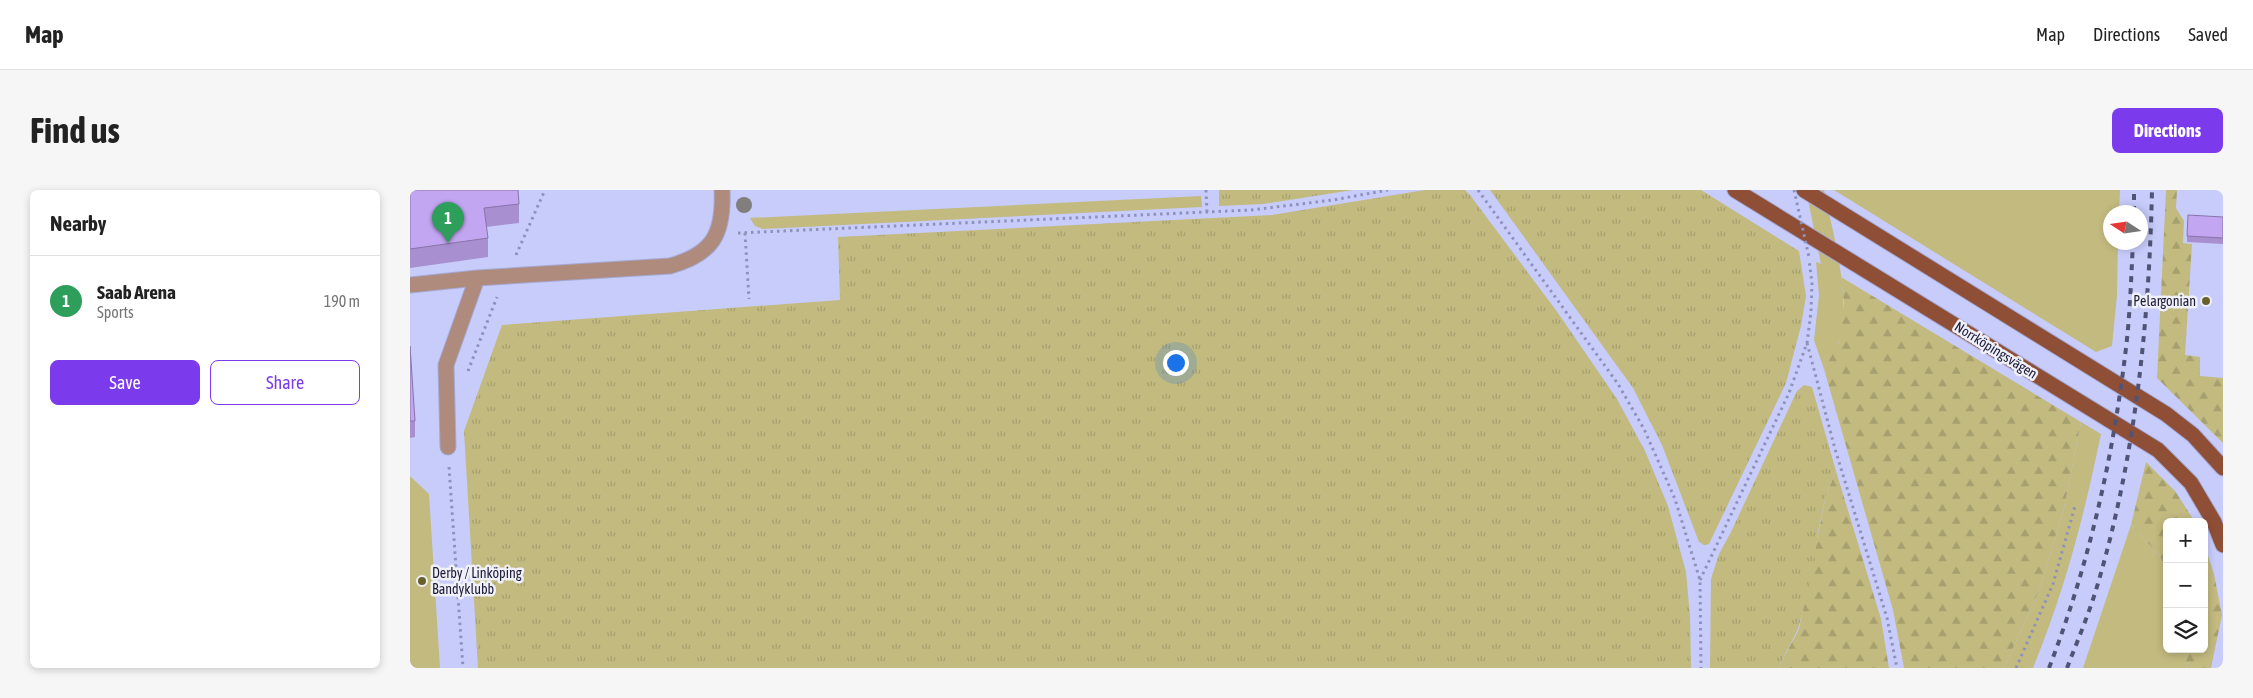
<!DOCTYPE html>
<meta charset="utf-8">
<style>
body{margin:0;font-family:"Asap Condensed",sans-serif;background:#f6f6f6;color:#222}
.controls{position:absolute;right:15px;bottom:15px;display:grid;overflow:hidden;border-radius:8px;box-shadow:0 2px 8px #0003}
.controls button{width:45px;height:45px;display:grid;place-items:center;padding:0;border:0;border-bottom:1px solid #e0e0e0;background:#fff;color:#222;font:25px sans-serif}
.compass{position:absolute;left:1693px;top:15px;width:45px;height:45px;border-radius:50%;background:#fff;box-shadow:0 2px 8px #0003;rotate:282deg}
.you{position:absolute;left:765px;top:172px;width:18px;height:18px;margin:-12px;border:4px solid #fff;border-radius:50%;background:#1a73e8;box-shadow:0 0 0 8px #1a73e833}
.badge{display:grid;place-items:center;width:32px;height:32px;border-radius:50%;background:#7c3aed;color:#fff;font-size:16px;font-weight:700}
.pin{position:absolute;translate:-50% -41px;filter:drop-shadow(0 1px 2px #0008)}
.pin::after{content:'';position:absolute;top:26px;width:18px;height:15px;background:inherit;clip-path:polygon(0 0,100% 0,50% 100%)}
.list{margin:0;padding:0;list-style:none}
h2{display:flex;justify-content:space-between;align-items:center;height:65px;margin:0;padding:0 20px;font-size:21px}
h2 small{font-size:16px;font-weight:400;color:#767676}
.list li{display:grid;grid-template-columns:32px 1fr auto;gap:15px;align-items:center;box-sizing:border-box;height:90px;padding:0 20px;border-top:1px solid #e0e0e0}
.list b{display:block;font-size:19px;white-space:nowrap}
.list p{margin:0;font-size:16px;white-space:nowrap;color:#767676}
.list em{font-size:16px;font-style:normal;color:#767676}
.actions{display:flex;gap:10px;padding:15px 20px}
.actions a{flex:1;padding:11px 0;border:1px solid #7c3aed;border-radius:8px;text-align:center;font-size:18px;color:#7c3aed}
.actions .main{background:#7c3aed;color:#fff}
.icon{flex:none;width:28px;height:28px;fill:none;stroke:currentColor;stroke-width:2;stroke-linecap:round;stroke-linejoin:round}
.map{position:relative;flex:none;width:1813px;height:478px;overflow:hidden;border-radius:8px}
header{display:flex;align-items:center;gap:30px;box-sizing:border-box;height:70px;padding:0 25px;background:#fff;border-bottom:1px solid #e0e0e0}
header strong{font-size:24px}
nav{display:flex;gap:28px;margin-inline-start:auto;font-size:18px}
.intro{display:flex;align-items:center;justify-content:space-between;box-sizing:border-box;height:120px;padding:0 30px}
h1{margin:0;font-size:35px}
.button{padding:12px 22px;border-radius:8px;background:#7c3aed;color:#fff;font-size:18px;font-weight:700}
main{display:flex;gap:30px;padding:0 30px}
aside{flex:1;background:#fff;border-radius:8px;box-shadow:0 2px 8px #0003}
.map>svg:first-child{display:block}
.green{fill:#c2ba7f}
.forest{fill:url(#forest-firs)}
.park{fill:url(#park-tufts)}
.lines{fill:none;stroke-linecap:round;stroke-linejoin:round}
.minor-casing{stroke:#a5a9d4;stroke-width:17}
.major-casing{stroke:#a5a9d4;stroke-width:17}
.path{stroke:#8e92bb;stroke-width:3;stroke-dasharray:2.5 4;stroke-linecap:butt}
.minor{stroke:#af8b7d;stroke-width:15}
.major{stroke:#8f4f37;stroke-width:15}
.rail{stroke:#515376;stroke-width:4;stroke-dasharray:6 6;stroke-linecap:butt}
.path-bridge{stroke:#8e92bb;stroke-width:3;stroke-dasharray:2.5 4;stroke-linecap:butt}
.tree{fill:#807f7e}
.wall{fill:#a88fd0}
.building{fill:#c3a6f2;stroke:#8874a9}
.poi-dot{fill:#68602d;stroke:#eff0f8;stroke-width:2}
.labels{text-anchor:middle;stroke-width:5;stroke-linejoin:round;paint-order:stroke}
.poi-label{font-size:14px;fill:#1c1c39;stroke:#eff0f8;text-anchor:end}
.street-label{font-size:14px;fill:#1c1c39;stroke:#eff0f8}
</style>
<header>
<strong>Map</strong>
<nav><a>Map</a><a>Directions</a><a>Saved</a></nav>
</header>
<div class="intro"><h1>Find us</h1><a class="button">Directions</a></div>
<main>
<aside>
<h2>Nearby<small></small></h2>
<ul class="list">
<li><span class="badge" style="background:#2e9e5b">1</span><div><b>Saab Arena</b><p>Sports</p></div><em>190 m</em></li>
</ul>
<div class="actions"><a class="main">Save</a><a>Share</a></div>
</aside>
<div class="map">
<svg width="1813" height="478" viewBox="0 0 1813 478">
<defs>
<pattern id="forest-firs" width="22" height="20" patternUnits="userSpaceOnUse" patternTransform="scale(1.25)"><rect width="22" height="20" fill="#c2ba7f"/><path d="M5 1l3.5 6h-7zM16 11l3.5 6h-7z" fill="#a69f6e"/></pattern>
<pattern id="park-tufts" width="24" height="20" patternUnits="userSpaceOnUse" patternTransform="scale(1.25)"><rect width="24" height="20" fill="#c2ba7f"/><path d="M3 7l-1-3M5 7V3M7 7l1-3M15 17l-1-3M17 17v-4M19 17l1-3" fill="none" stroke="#a69f6e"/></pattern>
</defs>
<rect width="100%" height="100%" fill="#c7ccfb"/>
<path class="green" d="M1396 0H1414C1423 44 1442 108 1429 152 1426 161 1419 171 1414 179L1404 150 1409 105 1406 72 1411 74Z
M1424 0H1710L1709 22H1700V52L1708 53 1707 105 1702 156 1686 162Z
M791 6 792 17 353 39 345 36 340 28Z
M1671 232 1691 244C1674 326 1655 400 1623 478H1594L1629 401 1654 318Z
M0 286 19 304 30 478H0Z
M1721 335 1749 365 1757 381V459H1774L1777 478H1673Z"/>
<path class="forest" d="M1756 0H1767L1766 18 1774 31 1773 53 1782 54 1775 165 1790 167V186L1813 188V253L1747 188Z
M1431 87 1671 232 1654 318 1629 401 1594 478H1494L1483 420 1414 179 1429 153 1434 113Z
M1736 272 1765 301 1785 332H1757V381L1749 365 1721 335Z
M1426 281 1471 429 1479 478H1368L1389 439 1416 305Z
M1794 353 1804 384 1812 425 1801 478H1777L1774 459H1794Z"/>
<path class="park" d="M809 0H943L853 14 809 16Z
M1015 0H1055L1060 5 1148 123 1207 209 1235 261 1258 316 1276 382 1280 426 1281 478H68L54 241 92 135 430 110 428 47 862 25Z
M1080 0H1291L1389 61 1396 106 1391 136 1376 193 1299 354 1294 355 1289 352 1252 255 1223 198Z
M1394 195 1402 197 1426 281 1416 305 1408 342 1403 383 1388 439 1368 478H1300L1301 389 1309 364 1321 342 1387 201Z"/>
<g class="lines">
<g class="minor-casing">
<path id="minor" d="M0 95 67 88
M38 257 36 175 67 88 260 76C303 64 314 44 312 0"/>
</g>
<g class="major-casing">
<path id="major" d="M1325 0 1748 260 1781 293 1804 332 1813 355
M1394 0 1756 224 1783 245 1813 278"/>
</g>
<path class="path" d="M796 0 797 23
M1068 0 1208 194 1234 239 1265 309 1290 390 1291 478
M328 43 841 20 923 10 978 0
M335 43 339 109
M106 65 135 0
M1397 153 1425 259 1477 428 1487 478
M58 181 87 107
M39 277 53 478
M1290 390 1379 203 1397 153 1401 122 1402 93 1399 70
M1606 478 1643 394 1665 316"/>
<use href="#minor" class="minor"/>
<use href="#major" class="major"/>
<path class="rail" d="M1724 22V0
M1639 478C1678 377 1702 273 1715 166 1720 128 1721 90 1723 52
M1657 478C1667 452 1678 426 1686 400 1725 270 1739 135 1742 0"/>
<path class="path-bridge" d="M1384 0 1399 67"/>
</g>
<circle class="tree" cx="334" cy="15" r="8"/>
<path class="wall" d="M0 0 109 14V33L76 37 78 48V67L0 78Z
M1813 27V54L1777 52V46Z
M0 156 5 231V247L0 248Z"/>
<path class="building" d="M0 0H108L109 14 74 18 78 48 0 59Z
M1778 25 1813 27V48L1777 46Z
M0 156 5 231H0Z"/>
<g class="poi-dot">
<circle cx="1796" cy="111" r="5"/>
<circle cx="12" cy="391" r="5"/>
</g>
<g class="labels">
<g class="poi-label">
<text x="1786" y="116">Pelargonian</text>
<text x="22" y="388" text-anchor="start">Derby / Linköping<tspan x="22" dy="16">Bandyklubb</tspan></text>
</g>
<g class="street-label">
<text transform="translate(1586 160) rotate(32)" y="5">Norrköpingsvägen</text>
</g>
</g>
</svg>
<div class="controls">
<button>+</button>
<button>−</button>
<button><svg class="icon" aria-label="layers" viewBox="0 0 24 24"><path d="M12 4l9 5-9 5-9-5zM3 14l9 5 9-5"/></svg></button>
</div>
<svg class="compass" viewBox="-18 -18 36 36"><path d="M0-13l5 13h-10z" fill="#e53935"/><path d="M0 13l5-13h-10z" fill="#767676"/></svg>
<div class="you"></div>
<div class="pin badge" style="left:38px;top:53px;background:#2e9e5b">1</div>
</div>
</main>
